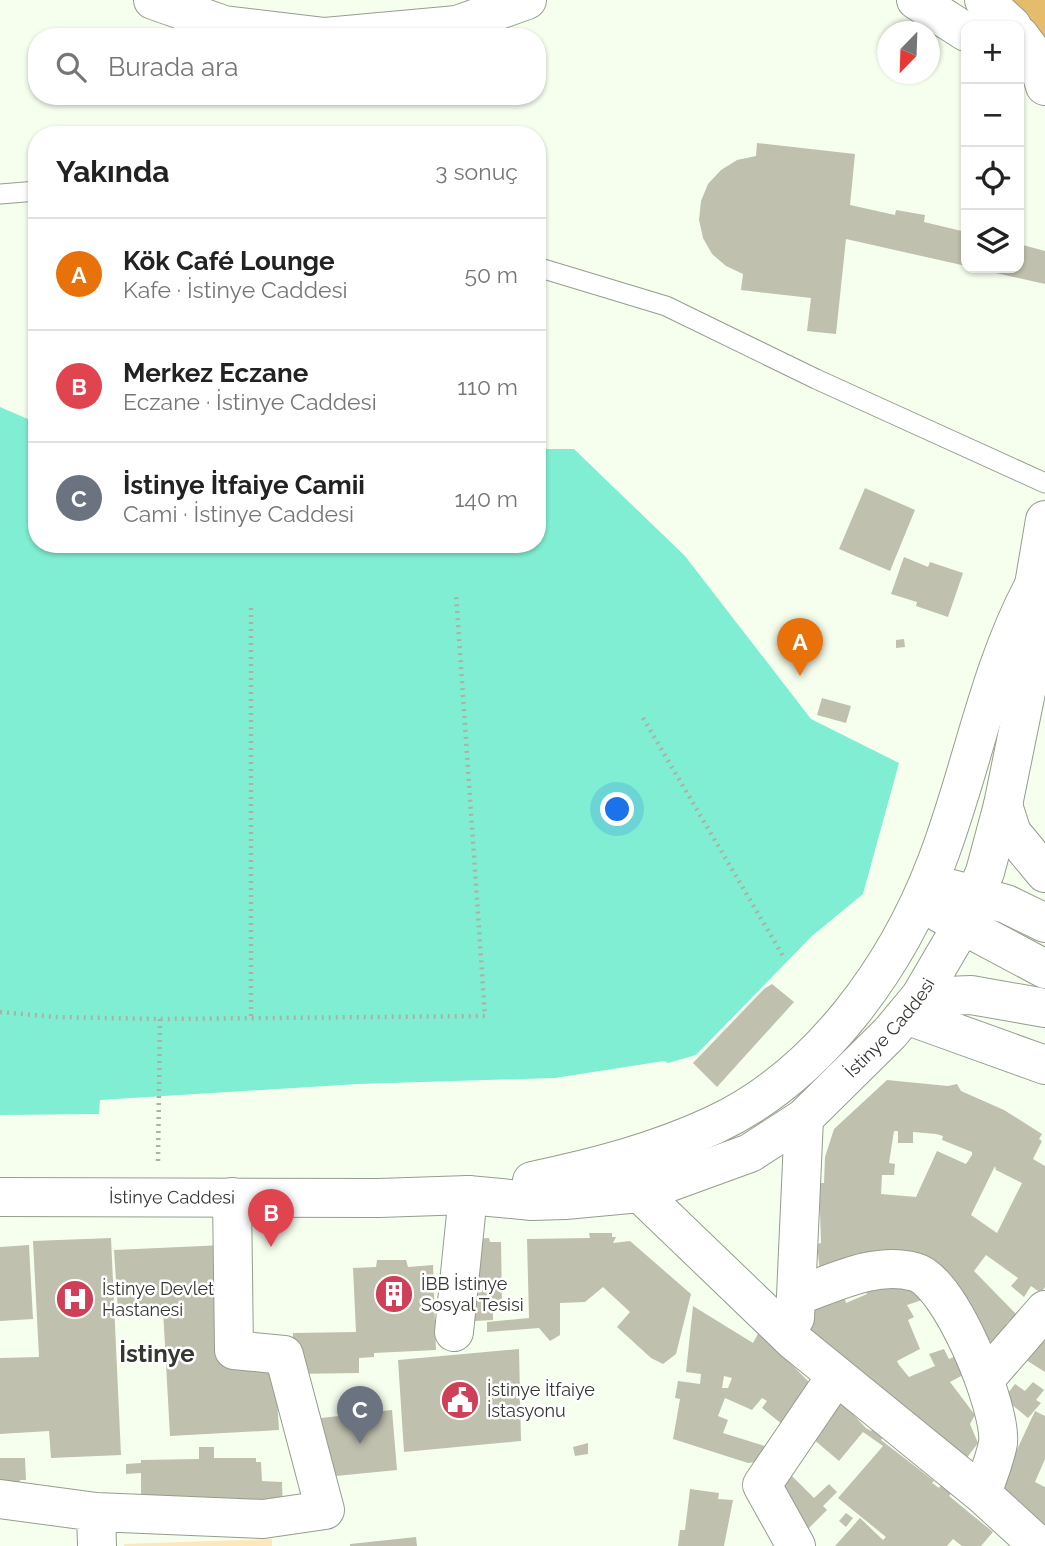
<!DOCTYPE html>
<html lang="tr">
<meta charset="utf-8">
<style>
body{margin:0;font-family:Raleway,sans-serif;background:#f2f2f2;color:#222}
.controls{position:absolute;right:21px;top:21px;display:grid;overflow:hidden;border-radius:14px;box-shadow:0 2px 5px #0004}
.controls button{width:63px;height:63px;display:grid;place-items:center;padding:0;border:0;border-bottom:2px solid #e0e0e0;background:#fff;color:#222;font:35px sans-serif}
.compass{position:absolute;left:877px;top:21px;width:63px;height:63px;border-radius:50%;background:#fff;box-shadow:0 2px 5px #0004;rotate:203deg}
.you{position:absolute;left:618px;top:810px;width:24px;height:24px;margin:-18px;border:5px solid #fff;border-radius:50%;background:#1a73e8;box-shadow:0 0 0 10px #1a73e833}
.badge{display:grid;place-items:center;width:46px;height:46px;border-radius:50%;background:#db2777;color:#fff;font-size:23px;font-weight:700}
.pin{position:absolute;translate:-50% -58px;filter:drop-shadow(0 2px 4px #0008)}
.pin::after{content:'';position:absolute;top:37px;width:24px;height:21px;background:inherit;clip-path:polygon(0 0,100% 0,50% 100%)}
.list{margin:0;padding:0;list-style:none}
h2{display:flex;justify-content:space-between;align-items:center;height:91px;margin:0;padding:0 28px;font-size:30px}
h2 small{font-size:23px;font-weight:400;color:#767676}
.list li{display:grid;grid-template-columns:46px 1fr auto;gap:21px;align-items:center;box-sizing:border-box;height:112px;padding:0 28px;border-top:2px solid #e0e0e0}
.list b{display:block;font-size:26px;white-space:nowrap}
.list p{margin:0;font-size:23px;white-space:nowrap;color:#767676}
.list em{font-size:23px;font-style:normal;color:#767676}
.icon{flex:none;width:38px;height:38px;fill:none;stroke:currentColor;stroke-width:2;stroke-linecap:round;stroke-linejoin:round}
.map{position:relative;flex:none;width:1045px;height:1546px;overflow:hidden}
.search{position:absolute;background:#fff;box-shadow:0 2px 5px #0004;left:28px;top:28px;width:518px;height:77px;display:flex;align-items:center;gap:18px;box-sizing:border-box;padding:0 24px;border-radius:28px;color:#767676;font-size:26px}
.panel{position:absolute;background:#fff;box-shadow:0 2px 5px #0004;left:28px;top:126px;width:518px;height:427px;border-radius:28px}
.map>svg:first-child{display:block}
.green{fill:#fee8bb}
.forest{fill:#e4bc6b}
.water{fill:#80eed2}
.building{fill:#c0c0af;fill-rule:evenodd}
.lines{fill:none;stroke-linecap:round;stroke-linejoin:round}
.service-casing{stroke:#959d8e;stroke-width:21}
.minor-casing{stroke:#959d8e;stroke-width:40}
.primary-casing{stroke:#959d8e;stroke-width:40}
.path{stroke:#abb2a5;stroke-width:4.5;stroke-dasharray:2 5;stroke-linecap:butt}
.service{stroke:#fff;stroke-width:19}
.minor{stroke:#fff;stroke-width:38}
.primary{stroke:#fff;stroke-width:38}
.labels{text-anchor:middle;stroke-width:5;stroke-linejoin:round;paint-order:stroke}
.street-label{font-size:18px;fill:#333730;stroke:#fff}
.poi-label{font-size:18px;fill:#333730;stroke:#fff;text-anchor:start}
.district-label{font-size:24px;font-weight:bold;fill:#333730;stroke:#fff}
</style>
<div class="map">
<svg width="1045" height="1546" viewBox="0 0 1045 1546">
<rect width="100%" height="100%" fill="#f6ffee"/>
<path class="green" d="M272 1539V1546H124V1544Z"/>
<path class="forest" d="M1005 0H1045V39Z"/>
<path class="water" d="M0 407 37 423V544H537V449H574L685 556 811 719 899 763 863 894 812 936 696 1055 668 1063 664 1061 555 1078 358 1084 100 1100 99 1114 0 1115Z"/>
<path class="building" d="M757 143 855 154 850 205 895 215 896 210 925 215 924 222 966 232V266L846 239 836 334 807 331 811 298 741 290 743 274 726 266 712 254 703 238 699 220 701 201 708 184 721 170 737 160 756 156Z
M1019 244 1045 251V284L978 269 1019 268Z
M865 488 915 510 890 571 839 549Z
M904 557 928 567 930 562 963 573 948 617 916 606 917 602 891 594Z
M904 639 905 647 896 648V640Z
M822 698 851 706 846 723 817 715Z
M772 984 794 1002 717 1087 693 1063 764 989Z
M887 1080 948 1086 957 1084 961 1091 1004 1110 1042 1134 1039 1139 1042 1141 1033 1159 1045 1166V1287L1041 1293 1031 1286 1024 1297 1011 1286 1018 1278 986 1255 974 1271 1016 1314 1006 1324 1009 1327 992 1343 949 1298 820 1273 817 1244 821 1243 819 1183H824L825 1157 834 1129ZM894 1131H898V1143H913V1132L936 1134 943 1136 942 1140 972 1152V1155L966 1164 937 1151 916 1197 881 1194 882 1175H894L895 1164 889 1163ZM995 1166 996 1170 1022 1183 997 1233 971 1215Z
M589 1233H612V1237H616L613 1243 630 1241 691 1294 676 1354 663 1364 651 1358 617 1327 630 1312 603 1287 585 1302 560 1303V1335L550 1341 539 1328 487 1332V1322L529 1318 527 1239 590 1238Z
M111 1238 121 1455 51 1458 49 1431 0 1434V1358L39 1357 33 1241Z
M489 1238 490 1242H501L502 1303 493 1302V1320L475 1321 466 1239Z
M29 1245 33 1319 0 1321V1247Z
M224 1245 230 1367 275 1365 279 1430 170 1436 163 1310 118 1312 114 1250Z
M377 1260H406L408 1267 433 1265 436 1350 374 1353V1357L359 1358V1373L293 1374V1333L356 1332 353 1268 376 1267Z
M900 1282 922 1300 907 1305 914 1317 908 1320 920 1349 897 1361 899 1365 909 1377 935 1366 929 1354 944 1349 949 1359 962 1353 963 1375 950 1382 975 1415 970 1424 978 1443 960 1467 805 1335 807 1317 824 1300 829 1305 845 1299 846 1303 867 1294 865 1288Z
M693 1306 753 1343 759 1332 821 1394 788 1429 762 1408 767 1401 762 1398 752 1410 725 1398 718 1416 728 1420 723 1433 768 1447 756 1462 748 1463 673 1439 680 1399 675 1398 678 1381 700 1384 701 1374 686 1372ZM724 1376 732 1378 728 1388H722Z
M1045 1332V1372L1026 1360Z
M519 1349 521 1441 404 1452 398 1360Z
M1033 1382 1044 1390 1036 1400 1041 1403 1028 1418 1004 1398 1015 1384 1025 1391Z
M841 1402 866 1428 871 1431 874 1427 884 1435 881 1440 934 1481 932 1483 939 1488 942 1484 952 1492 949 1496 993 1532 981 1546H962L953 1539 947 1546H835L860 1518 883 1540 886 1537 838 1498 883 1446 863 1432 839 1461 812 1438Z
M392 1410 397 1470 326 1477 329 1459 321 1418Z
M1035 1411 1045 1416V1459L1035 1482 1045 1487V1536L999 1488Z
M588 1443V1454L575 1456 573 1447Z
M199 1447H214V1458H256V1462H261L262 1481 282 1482 283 1512 141 1506V1473L126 1474V1464L141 1463V1460L199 1459Z
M0 1458H25L26 1480H20L18 1495 0 1491Z
M785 1469 814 1498 829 1484 837 1492 823 1506 827 1510 806 1531 773 1497Z
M690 1489 719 1493 718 1499 733 1500 724 1546H678L680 1530H685Z
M846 1513 853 1518 846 1527 839 1521Z
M416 1537 417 1546H350V1544Z"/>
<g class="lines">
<g class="service-casing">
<path id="service" d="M0 194 37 191
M537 267 666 306 816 379 1045 483"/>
</g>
<g class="minor-casing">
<path id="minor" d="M906 1015 1045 1065
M640 1193 794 1341 982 1494 1039 1546
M797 1296C834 1283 875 1261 915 1272 950 1281 1002 1408 998 1443 995 1460 987 1478 982 1494
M795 1318 804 1118
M454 1332 468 1195
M986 1378 1045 1310
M0 1499 96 1512 263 1519 325 1510 284 1355 234 1350 232 1197
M96 1512 97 1546
M796 1546 762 1485 836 1376"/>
</g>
<g class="primary-casing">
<g id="primary">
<path d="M153 0 224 25 325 37 457 25 527 0"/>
<path d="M916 0 966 32"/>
<path d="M984 0 1012 26"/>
<path d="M1019 35 1037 59 1045 86"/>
<path d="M1003 805 1012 833 1045 873"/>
<path d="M952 889 1006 904 1045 923"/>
<path d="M940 913 1045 969"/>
<path d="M920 997 971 995 1045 1008"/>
<path d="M532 1181C594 1168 656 1152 714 1125 819 1076 897 967 937 861 972 770 987 674 1033 587"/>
<path id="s1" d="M0 1197 379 1198 468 1195 532 1201 565 1200 640 1193 750 1153 804 1118 890 1033 920 997 961 927 985 872 1003 805 1037 638 1034 585 1045 520"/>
</g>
</g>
<path class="path" d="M643 718 783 956
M0 1012 55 1017 160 1019 485 1016 456 594
M251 1016V608
M158 1161 160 1019"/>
<use href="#service" class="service"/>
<use href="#minor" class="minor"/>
<use href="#primary" class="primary"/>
</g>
<defs>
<g id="building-disc" transform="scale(2.0125)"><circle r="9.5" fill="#cf3f57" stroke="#fff"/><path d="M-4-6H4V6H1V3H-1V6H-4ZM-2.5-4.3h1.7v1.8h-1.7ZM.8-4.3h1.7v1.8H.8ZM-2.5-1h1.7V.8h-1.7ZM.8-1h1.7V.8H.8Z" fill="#fff"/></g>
<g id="hospital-disc" transform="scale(2.0125)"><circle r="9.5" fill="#cf3f57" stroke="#fff"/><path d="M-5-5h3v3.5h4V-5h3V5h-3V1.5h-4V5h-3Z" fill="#fff"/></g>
<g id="civic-disc" transform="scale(2.0125)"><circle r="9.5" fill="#cf3f57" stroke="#fff"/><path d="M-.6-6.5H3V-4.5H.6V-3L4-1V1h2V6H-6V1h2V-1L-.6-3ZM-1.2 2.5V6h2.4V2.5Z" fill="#fff"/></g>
</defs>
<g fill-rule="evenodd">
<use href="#building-disc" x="394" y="1294"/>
<use href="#hospital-disc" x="75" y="1299"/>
<use href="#civic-disc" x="460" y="1400"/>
</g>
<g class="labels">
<g class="street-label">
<text dy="6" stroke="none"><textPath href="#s1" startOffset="947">İstinye Caddesi</textPath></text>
<text dy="6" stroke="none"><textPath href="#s1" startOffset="172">İstinye Caddesi</textPath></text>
</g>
<g class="poi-label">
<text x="421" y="1290">İBB İstinye<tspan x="421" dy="21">Sosyal Tesisi</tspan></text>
<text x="102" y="1295">İstinye Devlet<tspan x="102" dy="21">Hastanesi</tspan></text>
<text x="487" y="1396">İstinye İtfaiye<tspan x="487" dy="21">İstasyonu</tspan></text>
</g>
<g class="district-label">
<text x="157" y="1362">İstinye</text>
</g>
</g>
</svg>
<div class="controls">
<button>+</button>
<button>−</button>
<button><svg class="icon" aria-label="locate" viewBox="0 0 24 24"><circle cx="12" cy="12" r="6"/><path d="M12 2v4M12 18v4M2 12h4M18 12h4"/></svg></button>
<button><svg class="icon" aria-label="layers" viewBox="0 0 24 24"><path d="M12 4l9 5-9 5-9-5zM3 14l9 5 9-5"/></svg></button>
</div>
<svg class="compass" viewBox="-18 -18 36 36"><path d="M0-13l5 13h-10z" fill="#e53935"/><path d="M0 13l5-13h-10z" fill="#767676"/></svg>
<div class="you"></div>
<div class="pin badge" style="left:800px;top:676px;background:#e8710a">A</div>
<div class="pin badge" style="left:271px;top:1247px;background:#e0444e">B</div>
<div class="pin badge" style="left:360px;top:1444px;background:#6b7280">C</div>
<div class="search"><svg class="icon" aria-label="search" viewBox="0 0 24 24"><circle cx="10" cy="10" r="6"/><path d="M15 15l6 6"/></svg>Burada ara</div>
<section class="panel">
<h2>Yakında<small>3 sonuç</small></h2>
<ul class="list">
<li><span class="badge" style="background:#e8710a">A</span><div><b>Kök Café Lounge</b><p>Kafe · İstinye Caddesi</p></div><em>50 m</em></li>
<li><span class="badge" style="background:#e0444e">B</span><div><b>Merkez Eczane</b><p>Eczane · İstinye Caddesi</p></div><em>110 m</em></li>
<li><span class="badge" style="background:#6b7280">C</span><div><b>İstinye İtfaiye Camii</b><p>Cami · İstinye Caddesi</p></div><em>140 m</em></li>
</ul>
</section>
</div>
